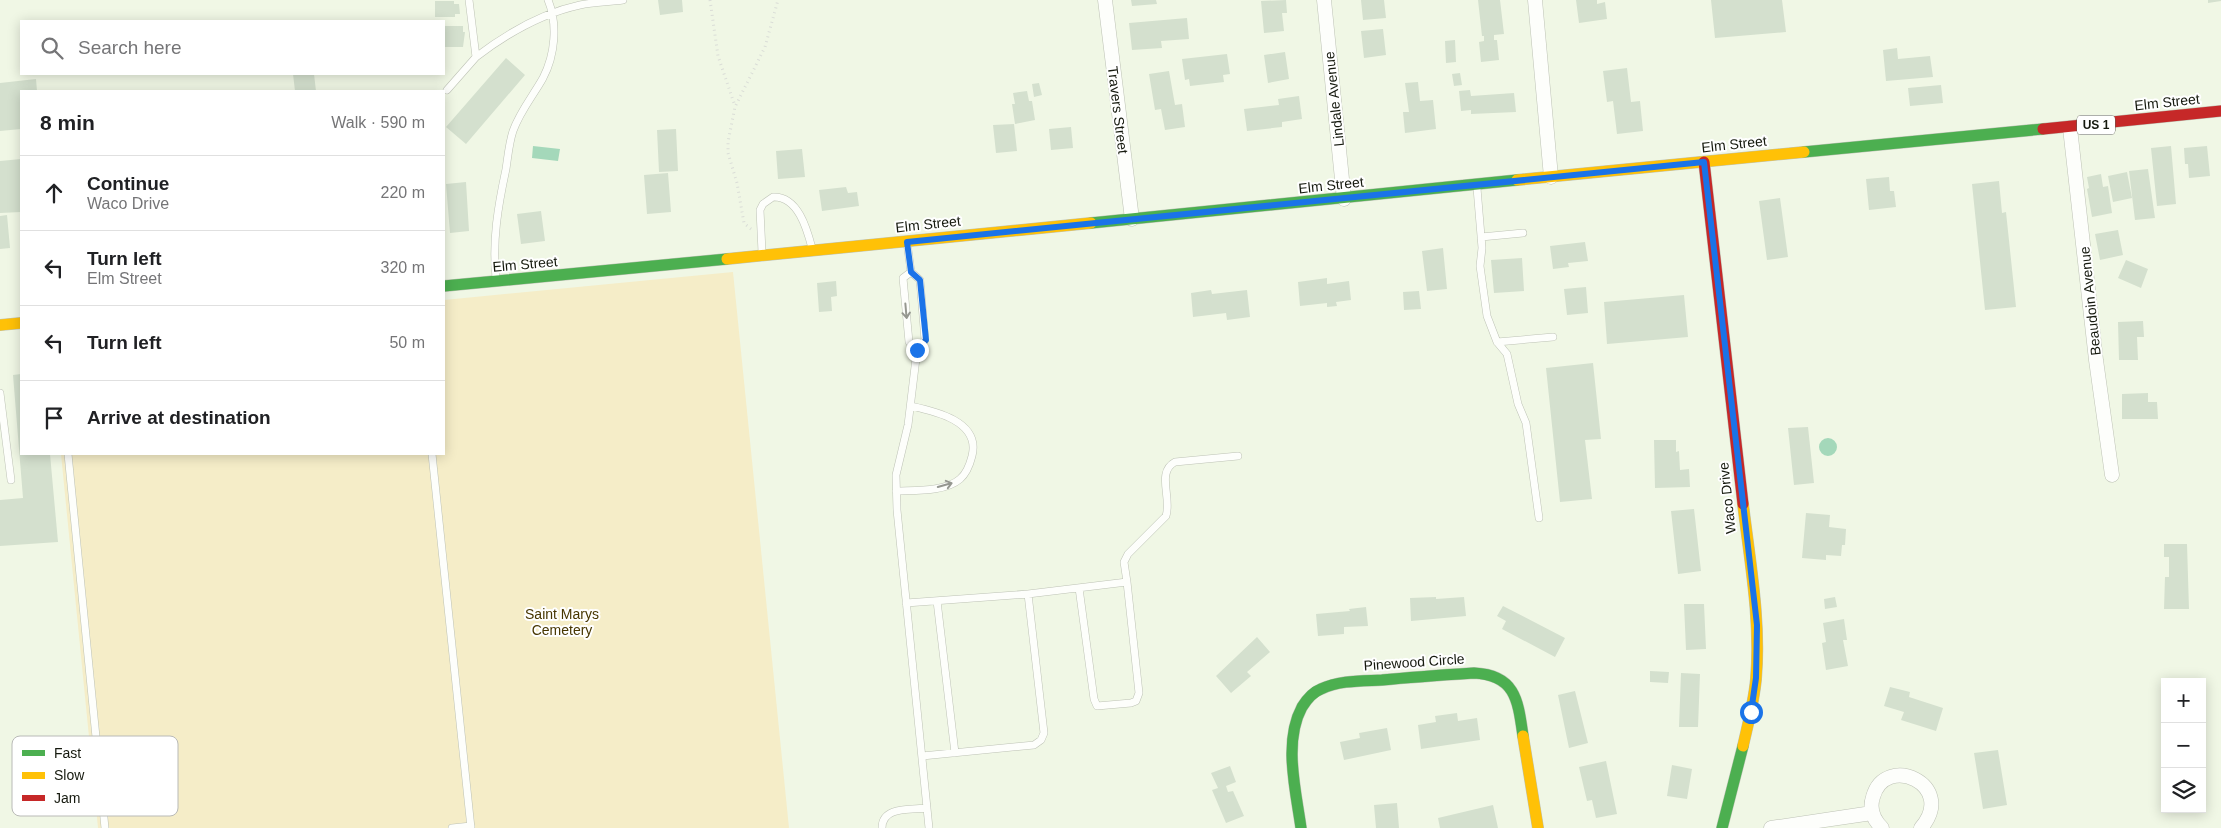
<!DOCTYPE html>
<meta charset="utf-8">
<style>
body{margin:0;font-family:Arial,sans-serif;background:#f2f2f2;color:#202124}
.controls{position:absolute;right:15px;bottom:15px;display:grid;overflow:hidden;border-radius:0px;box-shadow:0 2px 12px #0003}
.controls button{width:45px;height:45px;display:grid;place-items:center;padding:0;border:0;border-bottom:1px solid #e0e0e0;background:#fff;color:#202124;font:25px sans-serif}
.stop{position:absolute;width:15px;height:15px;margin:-11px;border:4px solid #1a73e8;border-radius:50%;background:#fff}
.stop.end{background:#1a73e8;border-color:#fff;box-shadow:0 1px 5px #0008}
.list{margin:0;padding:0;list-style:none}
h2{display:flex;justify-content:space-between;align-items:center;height:65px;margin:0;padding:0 20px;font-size:21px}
h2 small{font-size:16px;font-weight:400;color:#757577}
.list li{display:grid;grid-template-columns:32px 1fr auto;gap:15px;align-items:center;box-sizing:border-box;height:75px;padding:0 20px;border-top:1px solid #e0e0e0}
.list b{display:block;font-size:19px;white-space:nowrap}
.list p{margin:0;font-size:16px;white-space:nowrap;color:#757577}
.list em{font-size:16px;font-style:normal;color:#757577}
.icon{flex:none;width:28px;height:28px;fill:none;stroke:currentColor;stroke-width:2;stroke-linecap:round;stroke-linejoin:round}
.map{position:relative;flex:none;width:2221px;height:828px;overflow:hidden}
.search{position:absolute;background:#fff;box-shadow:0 2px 12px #0003;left:20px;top:20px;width:425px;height:55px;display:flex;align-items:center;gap:12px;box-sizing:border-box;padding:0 18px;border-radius:0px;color:#757577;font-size:19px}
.panel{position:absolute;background:#fff;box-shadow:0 2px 12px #0003;left:20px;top:90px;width:425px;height:365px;border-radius:0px}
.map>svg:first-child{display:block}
.green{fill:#f5edc8}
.water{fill:#a4d8ba}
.building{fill:#d4e0ce}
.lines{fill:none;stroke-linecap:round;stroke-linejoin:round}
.lane-casing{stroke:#bdc2b5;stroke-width:8}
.street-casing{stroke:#bdc2b5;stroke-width:15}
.fast-casing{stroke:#bdc2b5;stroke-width:12}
.slow-casing{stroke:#bdc2b5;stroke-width:12}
.jam-casing{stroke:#bdc2b5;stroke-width:12}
.path{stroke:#daddd7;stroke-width:3;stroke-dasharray:1 4;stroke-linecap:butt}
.lane{stroke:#fdfefb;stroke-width:7}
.street{stroke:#fdfefb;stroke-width:14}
.fast{stroke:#4caf50;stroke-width:11}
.slow{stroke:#ffc107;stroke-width:11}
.jam{stroke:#c62828;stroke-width:11}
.oneway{stroke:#959790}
.route{stroke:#1a73e8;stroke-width:6}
.labels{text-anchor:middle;stroke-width:4;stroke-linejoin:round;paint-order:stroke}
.shield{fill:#fff;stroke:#5b5e56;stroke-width:1}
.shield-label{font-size:12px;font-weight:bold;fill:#15190e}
.street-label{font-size:14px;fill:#15190e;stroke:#fff}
.park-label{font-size:14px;fill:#473600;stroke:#fff}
.key{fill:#fff;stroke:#b9bab7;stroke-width:1}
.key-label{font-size:14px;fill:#15190e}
</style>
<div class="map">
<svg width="2221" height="828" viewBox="0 0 2221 828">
<rect width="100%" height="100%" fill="#f0f7e5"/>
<path class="green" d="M733 272 789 828H98L61 454H444V300Z"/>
<path class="water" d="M533 146 560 149 558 161 532 158Z
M1819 447a9 9 0 1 1 18 0a9 9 0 1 1-18 0Z"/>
<path class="building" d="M658 0H682L683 12 660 15Z
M1131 0H1156L1157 4 1132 6Z
M1286 0 1287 13H1282L1284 31 1264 33 1261 1Z
M1361 0H1384L1386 18 1363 20Z
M1478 0H1500L1504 34 1494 35V40H1497L1499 60 1481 62 1479 42 1484 41V36H1482Z
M1576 0H1597V4L1605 2 1607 19 1579 23Z
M1711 0H1782L1786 32 1715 38Z
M2208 0H2221V1L2208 3Z
M435 1H454V4H459L460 14H455V17H435Z
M1187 18 1189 39 1161 41 1162 48 1132 50 1129 23Z
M444 26H463V32H465L463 47H444Z
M1383 29 1386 55 1364 58 1361 31Z
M1455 40 1456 62 1446 63 1445 41Z
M1897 48 1898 59 1930 56 1933 77 1886 81 1883 50Z
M1285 52 1289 79 1268 83 1264 55Z
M1227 54 1230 74 1223 75 1224 82 1190 86 1189 79 1185 80 1182 59Z
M506 58 525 75 466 144 446 127Z
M1627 68 1631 102 1640 101 1643 131 1617 134 1613 101 1607 102 1603 71Z
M1169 71 1175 105 1182 104 1185 127 1165 130 1161 109 1155 110 1149 74Z
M1460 73 1462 85 1454 86 1452 74Z
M293 74H314L316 91H295Z
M36 79 37 91H21V129L0 131V83Z
M1418 82 1420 101 1433 100 1436 129 1405 133 1403 112H1409L1405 83Z
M1039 83 1042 95 1034 97 1032 84Z
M1941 85 1943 103 1910 106 1908 88Z
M1470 90 1471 96 1514 93 1516 112 1471 114V110L1461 111 1459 91Z
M1027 91 1029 101H1032L1035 120 1015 124 1012 104H1015L1013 93Z
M1299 96 1302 119 1282 122V127L1247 131 1244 109 1279 105 1278 99Z
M1014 124 1017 151 996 153 993 125Z
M1071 127 1073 148 1051 150 1049 129Z
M676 129 678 171 659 172 657 130Z
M2171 146 2176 204 2157 206 2151 148Z
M2207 146 2210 176 2189 178 2188 164H2185L2184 148Z
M802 149 805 177 778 179 776 151Z
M21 159V212L0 213V161Z
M2148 169 2155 218 2135 220 2129 171Z
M2127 172 2132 198 2113 202 2108 176Z
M668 173 671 212 647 214 644 175Z
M2101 174 2103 187 2108 186 2112 213 2092 217 2087 189 2089 188 2087 177Z
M1889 177 1890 191H1894L1896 207 1869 210 1866 179Z
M1999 181 2002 213 2006 212 2016 307 1985 310 1972 184Z
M466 182 469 231 450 233 446 184Z
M846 187 848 193 857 192 859 206 822 211 819 190Z
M1780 198 1788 257 1767 260 1759 201Z
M541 211 545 241 521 244 517 214Z
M7 215 10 248 0 249V216Z
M2118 230 2123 255 2100 260 2095 234Z
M1585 242 1588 261 1568 263 1569 267 1553 269 1550 246Z
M1443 248 1447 289 1427 291 1422 251Z
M1522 258 1524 291 1494 293 1491 260Z
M2126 260 2148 269 2141 288 2118 278Z
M1327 278V284L1349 281 1351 300 1336 302 1337 306 1327 307V303L1300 306 1298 282Z
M836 281 837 296 831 297 832 311 819 312 817 283Z
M1586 287 1588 313 1567 315 1564 289Z
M1211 290 1212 294 1247 290 1250 317 1227 320 1226 313 1193 317 1191 293Z
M1419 291 1421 309 1404 310 1403 292Z
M1684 295 1688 337 1607 344 1604 302Z
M2143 321 2144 337H2137L2138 360H2119L2118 322Z
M1593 363 1601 439 1585 440 1592 499 1560 502 1546 368Z
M21 374V454H50L58 542 0 546V500L23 498 13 375Z
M2148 393V402H2157L2158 419H2122V394Z
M1808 427 1814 483 1794 485 1788 428Z
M1654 440H1676V452L1679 451 1680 470 1689 469 1690 487 1655 488Z
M1694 509 1701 571 1678 574 1671 511Z
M1806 513 1830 515 1829 527 1846 529 1845 545H1842L1841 556 1826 555V560L1802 558Z
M2164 544H2187L2189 609H2164L2165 577H2169V557H2164Z
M1436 597V599L1464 597 1466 616 1411 621 1410 598Z
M1835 597 1837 607 1825 609 1824 599Z
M1684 604H1704L1706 649 1686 650Z
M1503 606 1565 638 1555 657 1502 629 1506 621 1497 616Z
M1366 607 1368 626 1344 627V634L1318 636 1316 614 1350 611 1349 609Z
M1844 619 1847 640H1843L1848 666 1826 670 1822 643 1826 642 1823 623Z
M1257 637 1270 652 1247 672 1251 676 1231 693 1216 676Z
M1650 671 1669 672 1668 683 1650 682Z
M1681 673 1700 674 1698 727H1679Z
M1890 687 1910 692 1909 697 1943 708 1936 731 1901 720 1904 712 1884 706Z
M1575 691 1588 743 1569 748 1558 695Z
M1457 713 1458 721 1477 718 1480 740 1421 749 1418 725 1436 722 1435 716Z
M1387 728 1391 750 1344 760 1340 742 1360 738 1359 733Z
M1998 750 2007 805 1983 809 1974 753Z
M1606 761 1617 814 1596 818 1592 800 1587 801 1579 767Z
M1672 765 1692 769 1687 799 1667 796Z
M1230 766 1236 782 1226 786 1228 792 1233 791 1244 816 1226 823 1212 790 1218 788 1211 773Z
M1397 803 1399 828H1376L1374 805Z
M1493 805 1498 828H1440L1438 818Z"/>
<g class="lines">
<g class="lane-casing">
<path id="lane" d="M476 57C506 34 543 13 580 5 594 2 609 2 623 0
M447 90 476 57 469 0
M1477 188 1482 248 1480 266 1487 316 1497 342 1507 354 1518 404 1526 423 1539 518
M1481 237 1523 233
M907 242 911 272 920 280 925 340 917 350 908 425 896 475 897 510 929 828
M762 252 760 210 763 204 773 197C798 196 807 229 812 248
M911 272 903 278 909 342 917 350
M496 278C492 241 498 206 506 169 508 156 509 143 513 131 520 111 533 96 543 78 555 55 558 24 548 0
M1497 342 1553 337
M0 393 11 480
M68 454 105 828
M432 454 471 828
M896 491C915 490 945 492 960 479 967 473 970 464 972 456 981 421 934 411 911 406
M1127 582 1124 562 1128 554 1166 516C1172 498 1156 472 1175 462L1238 456
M1028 594 1127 582 1139 693 1136 701 1131 703 1097 706 1094 699 1079 588
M937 601 955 753
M906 603 1028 594 1044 733 1041 740 1034 745 922 756
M452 828 471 826
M882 828C882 806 910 810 927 808"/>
</g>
<g class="street-casing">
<path id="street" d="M1105 0 1132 219
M1324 0 1344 199
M1535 0 1551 177
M2070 128 2096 360 2112 475
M1771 828 1872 813
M1882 828C1873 819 1869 809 1873 797 1885 752 1958 785 1921 828"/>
</g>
<g class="fast-casing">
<path id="fast" d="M1804 152 2043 129
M1091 223 1517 180
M444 286 727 259
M1301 828C1296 791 1283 742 1302 707 1307 699 1313 692 1321 689 1340 680 1362 681 1382 680 1413 677 1443 675 1474 673 1516 675 1518 701 1523 736
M1722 828 1743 746"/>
</g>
<g class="slow-casing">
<path id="slow" d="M1517 180 1804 152
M727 259 1091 223
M0 325 21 323
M1523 736 1538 828
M1743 746C1748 724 1754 701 1756 679 1761 621 1750 562 1743 504"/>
</g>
<g class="jam-casing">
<path id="jam" d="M2043 129 2221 111
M1704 162 1743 504"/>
</g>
<path class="path" d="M710 0 718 56 735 106
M751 229 744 223 737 183 728 153V142L735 107 765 47 778 0"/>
<use href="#lane" class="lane"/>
<use href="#street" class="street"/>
<use href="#fast" class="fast"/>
<use href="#slow" class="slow"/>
<use href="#jam" class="jam"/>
</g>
<defs><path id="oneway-shaft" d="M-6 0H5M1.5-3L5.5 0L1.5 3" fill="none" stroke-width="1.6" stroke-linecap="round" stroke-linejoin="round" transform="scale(1.25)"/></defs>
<g class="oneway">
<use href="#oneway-shaft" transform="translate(906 311) rotate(85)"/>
<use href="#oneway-shaft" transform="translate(945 485) rotate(-16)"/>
</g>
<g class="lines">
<path class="route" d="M917 350 926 340 920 280 911 272 907 242 1704 162 1757 625 1756 678 1751 712"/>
</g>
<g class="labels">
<rect class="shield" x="2077" y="115.5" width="38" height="19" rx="4"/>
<g class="shield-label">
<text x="2096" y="129">US 1</text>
</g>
<g class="street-label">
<text transform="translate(1334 99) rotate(-96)" y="5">Lindale Avenue</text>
<text transform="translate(2167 102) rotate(-6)" y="5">Elm Street</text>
<text transform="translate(1118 110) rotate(83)" y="5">Travers Street</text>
<text transform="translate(1734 144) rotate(-6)" y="5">Elm Street</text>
<text transform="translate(1331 185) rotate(-6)" y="5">Elm Street</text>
<text transform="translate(928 224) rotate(-6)" y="5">Elm Street</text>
<text transform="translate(525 264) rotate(-5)" y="5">Elm Street</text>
<text transform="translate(2090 301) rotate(-96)" y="5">Beaudoin Avenue</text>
<text transform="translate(1727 498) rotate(-96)" y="5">Waco Drive</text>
<text transform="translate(1414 662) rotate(-4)" y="5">Pinewood Circle</text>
</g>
<g class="park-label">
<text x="562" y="619">Saint Marys<tspan x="562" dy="16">Cemetery</tspan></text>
</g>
</g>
<rect x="12" y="736" width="166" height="80" rx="8" class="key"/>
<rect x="22" y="750" width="23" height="6" fill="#4caf50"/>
<rect x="22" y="772" width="23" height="7" fill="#ffc107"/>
<rect x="22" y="795" width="23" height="6" fill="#c62828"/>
<g class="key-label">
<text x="54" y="758">Fast</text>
<text x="54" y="780">Slow</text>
<text x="54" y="803">Jam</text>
</g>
</svg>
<div class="controls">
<button>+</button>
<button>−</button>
<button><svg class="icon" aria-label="layers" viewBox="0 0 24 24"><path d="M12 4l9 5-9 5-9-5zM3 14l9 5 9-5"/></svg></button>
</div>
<div class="stop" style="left:1751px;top:712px"></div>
<div class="stop end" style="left:917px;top:350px"></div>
<div class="search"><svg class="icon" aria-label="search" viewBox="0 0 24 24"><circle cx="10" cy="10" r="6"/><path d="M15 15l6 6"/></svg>Search here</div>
<section class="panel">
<h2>8 min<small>Walk · 590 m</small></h2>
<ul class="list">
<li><svg class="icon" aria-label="ahead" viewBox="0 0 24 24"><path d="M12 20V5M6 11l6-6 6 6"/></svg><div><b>Continue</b><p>Waco Drive</p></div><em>220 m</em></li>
<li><svg class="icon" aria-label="left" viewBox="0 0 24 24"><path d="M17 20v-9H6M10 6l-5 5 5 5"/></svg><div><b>Turn left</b><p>Elm Street</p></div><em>320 m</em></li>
<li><svg class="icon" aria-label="left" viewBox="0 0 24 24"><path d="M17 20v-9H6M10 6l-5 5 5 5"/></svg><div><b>Turn left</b></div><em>50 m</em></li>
<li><svg class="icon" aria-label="arrive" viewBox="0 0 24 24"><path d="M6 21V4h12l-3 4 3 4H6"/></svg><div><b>Arrive at destination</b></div></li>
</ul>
</section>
</div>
